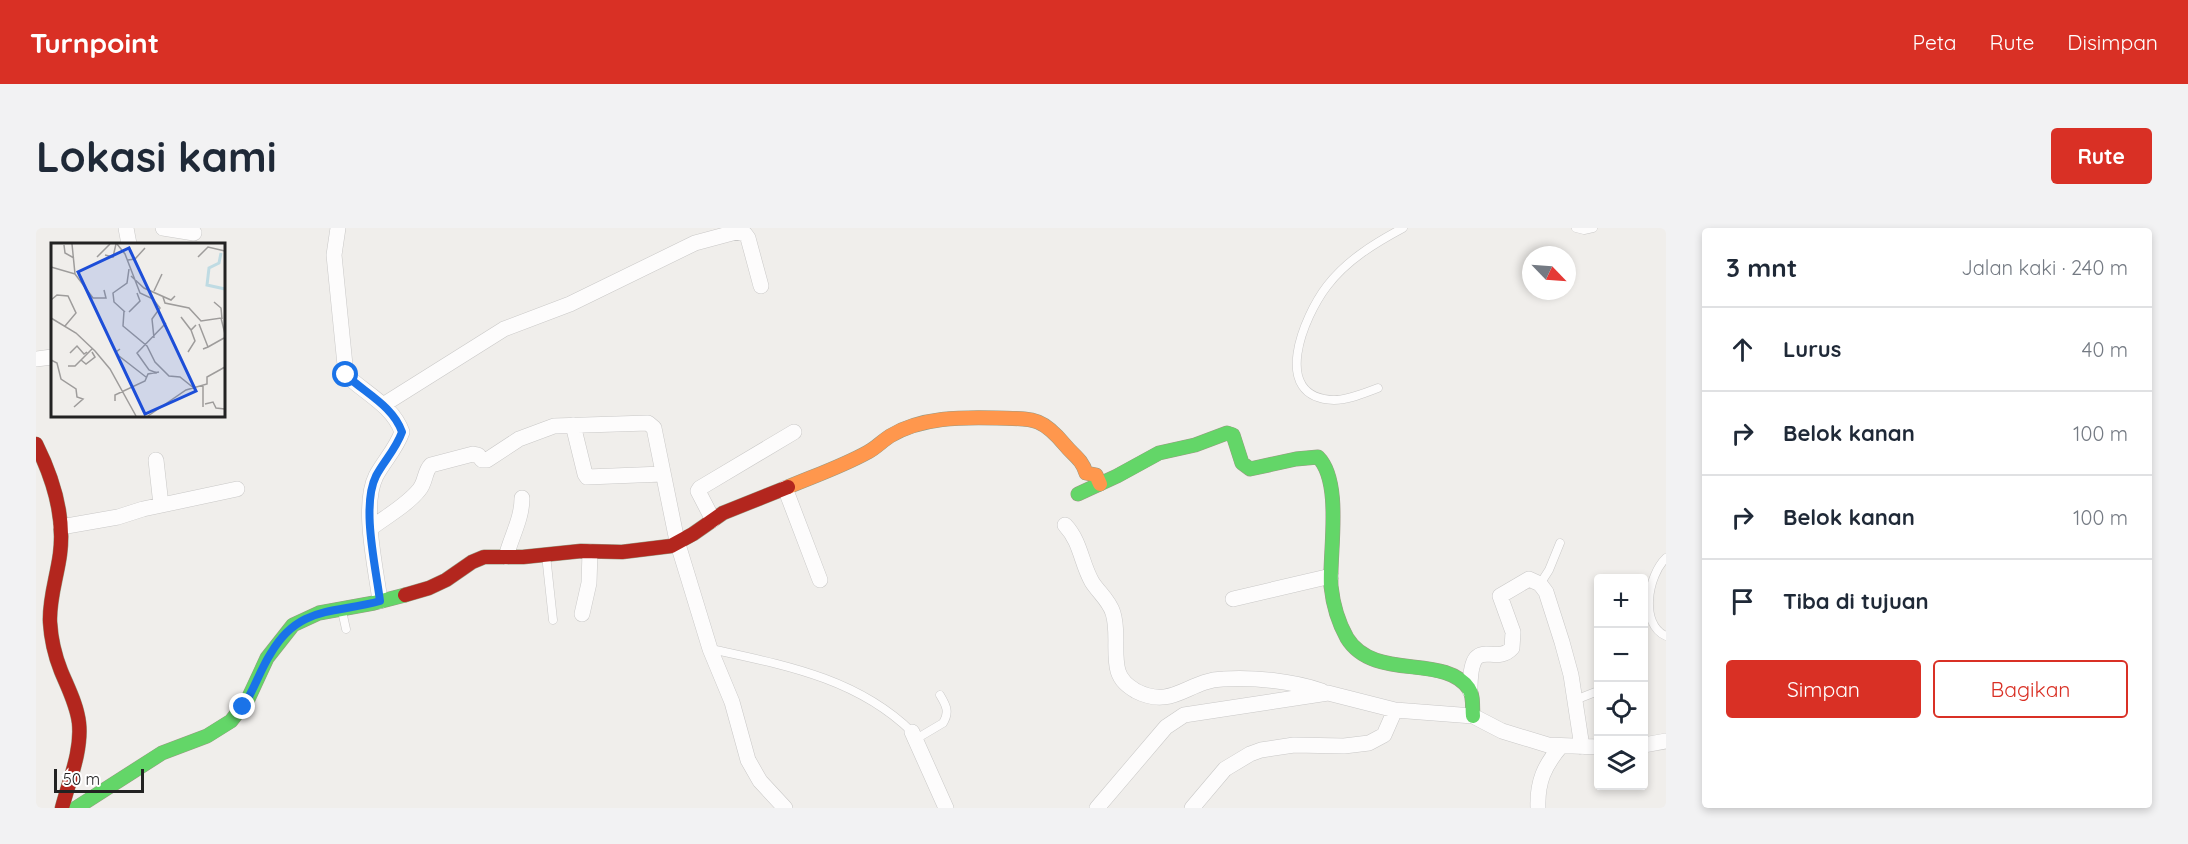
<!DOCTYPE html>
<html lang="id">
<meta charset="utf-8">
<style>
body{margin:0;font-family:Quicksand,sans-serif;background:#f2f2f3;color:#1f2937}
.controls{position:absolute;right:18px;bottom:18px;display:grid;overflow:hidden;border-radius:6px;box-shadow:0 3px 9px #0003}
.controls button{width:54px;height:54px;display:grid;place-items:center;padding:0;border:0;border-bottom:2px solid #e0e1e3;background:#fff;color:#1f2937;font:30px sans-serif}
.compass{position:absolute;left:1486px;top:18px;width:54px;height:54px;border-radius:50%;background:#fff;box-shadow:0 3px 9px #0003;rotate:115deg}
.scale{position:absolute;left:18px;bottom:15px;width:90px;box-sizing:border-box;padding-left:6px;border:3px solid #222;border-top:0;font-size:16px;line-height:21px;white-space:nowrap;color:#222;-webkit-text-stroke:4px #fff;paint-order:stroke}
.stop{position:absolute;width:18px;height:18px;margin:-14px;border:4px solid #1a73e8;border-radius:50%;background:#fff}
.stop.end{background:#1a73e8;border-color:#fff;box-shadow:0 2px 6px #0008}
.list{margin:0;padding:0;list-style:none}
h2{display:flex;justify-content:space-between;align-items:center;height:78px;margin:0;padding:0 24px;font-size:26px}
h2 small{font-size:20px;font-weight:400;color:#747a83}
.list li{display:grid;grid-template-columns:39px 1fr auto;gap:18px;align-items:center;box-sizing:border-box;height:84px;padding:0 24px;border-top:2px solid #e0e1e3}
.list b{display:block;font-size:22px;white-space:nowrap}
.list em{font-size:20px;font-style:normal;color:#747a83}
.actions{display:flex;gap:12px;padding:18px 24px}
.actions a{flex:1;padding:14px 0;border:2px solid #d93025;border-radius:6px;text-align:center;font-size:21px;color:#d93025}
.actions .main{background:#d93025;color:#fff}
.icon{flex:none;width:33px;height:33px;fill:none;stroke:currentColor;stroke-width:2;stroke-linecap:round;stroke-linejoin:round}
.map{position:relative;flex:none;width:1630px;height:580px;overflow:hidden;border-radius:6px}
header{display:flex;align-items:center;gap:36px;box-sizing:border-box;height:84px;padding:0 30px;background:#d93025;color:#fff}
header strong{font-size:28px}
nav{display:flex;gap:33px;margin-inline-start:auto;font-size:21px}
.intro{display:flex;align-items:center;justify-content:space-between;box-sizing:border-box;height:144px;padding:0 36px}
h1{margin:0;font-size:42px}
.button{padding:15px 27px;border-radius:6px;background:#d93025;color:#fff;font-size:21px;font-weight:700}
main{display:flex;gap:36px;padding:0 36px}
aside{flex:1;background:#fff;border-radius:6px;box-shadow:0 3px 9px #0003}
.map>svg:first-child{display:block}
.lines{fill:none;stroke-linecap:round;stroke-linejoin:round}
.lane-casing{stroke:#c9c8c7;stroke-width:9}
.street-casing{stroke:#c9c8c7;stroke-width:16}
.fast-casing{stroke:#999a82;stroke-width:15}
.slow-casing{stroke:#999a82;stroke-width:15}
.jam-casing{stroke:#999a82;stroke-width:15}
.lane{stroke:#fdfcfc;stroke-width:8}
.street{stroke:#fdfcfc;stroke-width:15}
.fast{stroke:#63d668;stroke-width:14}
.slow{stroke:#ff974d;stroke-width:14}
.jam{stroke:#b3261e;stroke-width:14}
.route{stroke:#1a73e8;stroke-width:8}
.inset-river{fill:none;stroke:#bfdbe3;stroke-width:3}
.inset-road{fill:none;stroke:#9e9c9b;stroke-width:1.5}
.view{fill:#1d4ed8;fill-opacity:0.15;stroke:#1d4ed8;stroke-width:3}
.inset-edge{fill:none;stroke:#222;stroke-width:3}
</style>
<header>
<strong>Turnpoint</strong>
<nav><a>Peta</a><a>Rute</a><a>Disimpan</a></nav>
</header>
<div class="intro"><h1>Lokasi kami</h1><a class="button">Rute</a></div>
<main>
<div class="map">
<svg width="1630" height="580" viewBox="0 0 1630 580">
<rect width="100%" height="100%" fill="#f0eeeb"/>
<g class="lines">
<g class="lane-casing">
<path id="lane" d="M1540 0 1548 2 1557 0
M1342 160C1328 165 1313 172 1298 172 1233 170 1268 88 1291 58 1311 32 1339 15 1367 0
M510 327 517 392
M1630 330C1612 347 1603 396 1630 408
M1504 356 1513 342 1524 315
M306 383 310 401
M675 421C748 437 821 450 876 504
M1539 472 1562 463
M880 511 907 495C914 484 910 477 904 467"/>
</g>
<g class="street-casing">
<path id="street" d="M90 0 93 16
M127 0 158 5
M302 0 298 27 310 147C329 165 357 178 366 204 360 221 348 233 340 248 325 278 340 340 344 373
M0 131 16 129
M347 177 468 101 534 76 659 15 700 4 709 6 712 10 725 58
M537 197 549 246 551 249 627 246
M120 232 125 277
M749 260 784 352
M677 292 662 263 664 260 758 204
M1029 297C1045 314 1045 335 1056 354 1063 365 1073 372 1077 385 1083 404 1077 424 1082 443 1085 453 1092 458 1100 463 1137 482 1152 452 1187 451 1219 449 1256 453 1286 463
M25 299 82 289 107 281 201 261
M335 300C351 288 371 277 383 262 390 254 388 244 395 237L437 226 442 227 446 232H451L483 211 518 198 612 195 618 200 641 313 674 421 696 474 712 532 724 553 749 580
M470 329C475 309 486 291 486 270
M1197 371 1295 348
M546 386 553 355 554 324
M1434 463C1434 402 1458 440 1476 420L1477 404 1464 368 1493 351 1504 356 1510 364 1526 414 1535 447 1546 519
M876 504 910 580
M1608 517 1630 513
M1061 580 1130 499 1148 487 1292 465 1359 482 1437 488 1466 503 1512 517 1562 519
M1156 580 1189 541 1214 526 1225 522 1258 517 1308 518 1333 515 1348 507 1359 482
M1502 580C1501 554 1508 538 1525 518"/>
</g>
<g class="fast-casing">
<path id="fast" d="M1042 266 1081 248 1123 225 1159 217 1191 205 1197 207 1206 235 1214 241 1260 231 1282 229C1307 254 1293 326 1295 358 1297 377 1302 394 1311 410 1338 454 1409 425 1433 461 1438 468 1436 480 1437 488
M40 580 126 525 171 508 195 493 212 471 231 430 257 397 283 385 338 375 369 367"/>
</g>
<g class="slow-casing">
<path id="slow" d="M752 259C778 248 807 238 832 224 840 220 846 213 854 208 885 189 926 189 961 190 996 191 1005 188 1029 217 1037 227 1046 231 1050 245L1060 247 1064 256"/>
</g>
<g class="jam-casing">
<path id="jam" d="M0 216C17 250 29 288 24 326 21 349 13 371 14 394 15 411 19 428 25 443 32 460 41 477 43 495 46 523 33 553 26 580
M369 367 393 360 410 352 436 334 448 329H487L545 323 586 324 635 318 657 306 687 285 752 259"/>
</g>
<use href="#lane" class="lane"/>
<use href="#street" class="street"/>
<use href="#fast" class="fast"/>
<use href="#slow" class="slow"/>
<use href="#jam" class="jam"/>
</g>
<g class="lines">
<path class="route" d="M207 479C218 462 224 442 235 425 263 377 298 386 344 373 340 340 325 278 340 248 348 233 360 221 366 204 357 178 329 165 310 147"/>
</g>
<g transform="translate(15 15)">
<rect width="174" height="174" fill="#f0eeeb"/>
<path class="inset-river" d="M170 10 168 20 158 25 156 42 174 46"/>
<path class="inset-road" d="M66 1 74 11 89 50 102 56 109 65 101 76 103 95M13 2 14 10 23 15M54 12 62 14 65 1M46 14 59 1M147 14 157 4 174 8M77 17 84 16 94 5M0 24 24 31 21 1M24 31 42 55H55L53 47M80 33 93 45 120 57 124 53M103 48 111 31M112 54 114 60 138 65 150 78 170 75 174 91M0 57 6 52 17 53 25 70 14 83M163 59 170 65 171 76M73 68 72 83 96 103 104 119 118 133 129 134 144 146M74 69 63 59 62 50 76 40 78 26M78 69 89 58 86 50M130 74 140 87 145 82M0 75 25 90 44 108 59 126 85 173M148 81 157 104 152 106M157 104 173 95M69 106 65 109 68 113 95 134M137 109 144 98 140 87M19 110 26 103 33 111 36 109M0 117 6 120 10 136 25 146 26 154 32 156 23 164M30 117 35 121 44 114 41 109M17 123H24L41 106M106 130 98 127 86 110 115 80M64 158V152L94 138 97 131 108 129M154 161 162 159 165 165 174 166M152 164V142M97 173 135 147 156 141V134L174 124"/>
<path class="view" d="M78 5 145 148 94 171 27 29Z"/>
<rect width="174" height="174" class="inset-edge"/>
</g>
</svg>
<div class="controls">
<button>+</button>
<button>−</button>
<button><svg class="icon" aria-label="locate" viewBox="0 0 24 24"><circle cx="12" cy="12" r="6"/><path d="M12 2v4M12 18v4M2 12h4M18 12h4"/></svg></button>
<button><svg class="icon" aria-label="layers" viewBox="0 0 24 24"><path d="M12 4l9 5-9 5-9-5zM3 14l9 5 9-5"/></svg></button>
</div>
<svg class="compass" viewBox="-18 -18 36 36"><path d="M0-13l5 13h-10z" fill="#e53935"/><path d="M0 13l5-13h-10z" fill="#747a83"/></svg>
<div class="scale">50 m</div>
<div class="stop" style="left:310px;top:147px"></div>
<div class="stop end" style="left:207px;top:479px"></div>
</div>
<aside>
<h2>3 mnt<small>Jalan kaki · 240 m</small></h2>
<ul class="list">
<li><svg class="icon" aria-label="ahead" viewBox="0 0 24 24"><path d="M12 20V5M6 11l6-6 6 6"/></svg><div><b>Lurus</b></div><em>40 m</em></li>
<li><svg class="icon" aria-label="right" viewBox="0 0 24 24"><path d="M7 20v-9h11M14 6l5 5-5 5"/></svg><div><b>Belok kanan</b></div><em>100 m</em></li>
<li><svg class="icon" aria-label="right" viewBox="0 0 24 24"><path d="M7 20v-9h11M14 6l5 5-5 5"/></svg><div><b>Belok kanan</b></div><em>100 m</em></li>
<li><svg class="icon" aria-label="arrive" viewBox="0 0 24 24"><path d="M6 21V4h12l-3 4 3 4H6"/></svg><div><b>Tiba di tujuan</b></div></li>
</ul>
<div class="actions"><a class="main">Simpan</a><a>Bagikan</a></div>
</aside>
</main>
